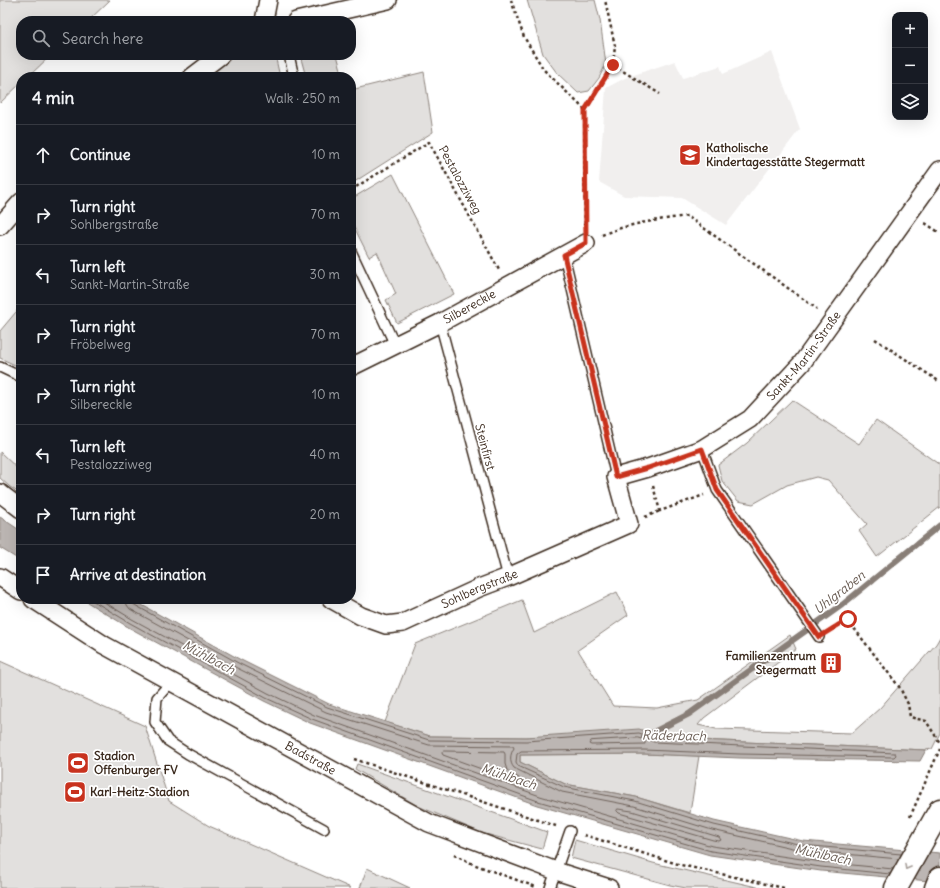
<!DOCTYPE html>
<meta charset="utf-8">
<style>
body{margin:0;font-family:Delius,sans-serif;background:#20242c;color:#f1f3f6}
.controls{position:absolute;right:12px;top:12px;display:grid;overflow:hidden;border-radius:8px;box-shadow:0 4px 16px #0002}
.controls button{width:36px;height:36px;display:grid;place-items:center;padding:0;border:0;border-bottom:1px solid #363941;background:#171b24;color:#f1f3f6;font:20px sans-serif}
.stop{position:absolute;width:12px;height:12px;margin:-9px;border:3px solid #c8321e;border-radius:50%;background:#fff}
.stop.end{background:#c8321e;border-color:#fff;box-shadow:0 1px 4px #0008}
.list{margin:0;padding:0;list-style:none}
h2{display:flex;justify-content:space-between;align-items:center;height:52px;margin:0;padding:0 16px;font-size:17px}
h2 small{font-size:13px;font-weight:400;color:#9ea1a6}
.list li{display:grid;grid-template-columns:26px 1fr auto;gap:12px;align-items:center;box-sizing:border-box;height:60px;padding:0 16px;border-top:1px solid #363941}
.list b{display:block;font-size:15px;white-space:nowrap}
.list p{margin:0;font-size:13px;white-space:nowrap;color:#9ea1a6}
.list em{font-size:13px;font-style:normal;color:#9ea1a6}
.icon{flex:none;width:22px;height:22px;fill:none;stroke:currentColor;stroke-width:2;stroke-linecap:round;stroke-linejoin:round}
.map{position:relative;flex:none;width:940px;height:888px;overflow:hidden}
.search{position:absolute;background:#171b24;box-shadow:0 4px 16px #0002;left:16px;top:16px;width:340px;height:44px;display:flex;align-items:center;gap:10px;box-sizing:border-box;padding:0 14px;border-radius:16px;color:#9ea1a6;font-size:15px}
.panel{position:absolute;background:#171b24;box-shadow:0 4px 16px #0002;left:16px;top:72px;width:340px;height:532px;border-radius:16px}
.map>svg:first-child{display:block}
.built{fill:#f1efee}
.green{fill:#e2e0de;stroke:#8e857e}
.water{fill:#bcb6b3;stroke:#887e77}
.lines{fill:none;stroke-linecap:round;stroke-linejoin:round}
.shore{stroke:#6f625a;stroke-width:1}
.stream{stroke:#887e77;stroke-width:6}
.lane-casing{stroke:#3b2a1e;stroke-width:12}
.street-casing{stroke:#3b2a1e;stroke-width:20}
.secondary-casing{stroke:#3b2a1e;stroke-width:25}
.path{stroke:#3b2a1e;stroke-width:2.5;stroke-dasharray:3 3;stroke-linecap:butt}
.lane{stroke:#fff;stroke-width:9}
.street{stroke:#fff;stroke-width:17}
.secondary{stroke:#fff;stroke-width:22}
.oneway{stroke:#a79f9a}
.route{stroke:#c8321e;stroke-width:5}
.labels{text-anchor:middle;stroke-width:3.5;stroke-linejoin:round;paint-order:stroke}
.poi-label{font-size:12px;font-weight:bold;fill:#3b2a1e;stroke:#fff;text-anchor:start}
.street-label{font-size:12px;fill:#3b2a1e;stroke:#fff}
.water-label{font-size:13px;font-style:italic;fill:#685b52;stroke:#fff}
</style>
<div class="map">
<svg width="940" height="888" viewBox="0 0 940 888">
<rect width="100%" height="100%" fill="#fff"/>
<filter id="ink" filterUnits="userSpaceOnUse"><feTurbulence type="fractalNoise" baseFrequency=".025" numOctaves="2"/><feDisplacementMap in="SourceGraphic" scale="8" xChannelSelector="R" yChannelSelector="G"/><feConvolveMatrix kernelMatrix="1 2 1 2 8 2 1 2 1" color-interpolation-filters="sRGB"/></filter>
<g filter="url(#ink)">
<path class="built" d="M772 52 800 129 726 225 682 198 624 196 599 182 606 88 625 78 675 61 683 78 720 66 723 74Z"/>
<path class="green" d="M0 0H110L88 21H21V55H51L28 77H21V83L0 103Z
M527 0H595L600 20 606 64 599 78 589 91 578 93 557 73 543 54Z
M235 55H275L280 77H203Z
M300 55H337L343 77H306Z
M424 72 433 132 351 184V90Z
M393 174 454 294 397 323 386 300 396 294 377 252 369 257 351 221V199Z
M21 306V364L15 365 0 358V331Z
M792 400 859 444 876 420 940 465V507L877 557 859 531 867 524 828 480 816 477 787 485 753 504 738 501 722 481 718 465 747 443Z
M0 452 21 472V494L10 487 0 478Z
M617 592 628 615 578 650 613 706 657 708 698 700 790 635 796 649 704 718 698 725 716 729 852 733 880 708 936 644 940 637V733L932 749 926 750 654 738 651 733 526 737 430 736 385 722 415 644 522 600 534 633Z
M0 661 145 726 169 801 209 826 351 888H0Z
M644 754 699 756 690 813 636 797 565 784 520 762V755Z
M357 764 547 832 542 849 482 833 418 806 355 769Z
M575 840 653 863 761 888H686L670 885 571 858Z
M367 868 410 888H360Z"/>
<path class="water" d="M0 517 21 531V561L0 548Z
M82 599H131L241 660 329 704 430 736 526 737 639 729 651 733 654 738 926 750 920 761 740 758 644 754 520 755V762L565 784 636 797 714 821 803 841 940 853V882L821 871 710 855 537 805 310 723 264 701 128 627Z"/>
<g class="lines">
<path class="shore" d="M90 599 130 623 266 698 312 719 538 801 711 851 821 867 890 874
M99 599 132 619 268 693 314 715 540 796 712 846 822 862 893 869
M125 599 127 605 130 609 237 668 326 712 429 745 513 746 514 748C510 754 509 762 514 768L562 792 634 806 712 830 801 850 899 859
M130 599 133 604 240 664 327 707 429 740 526 741 639 733 648 736 651 741 654 742 895 753 896 755 894 757 740 754 644 750 521 751 517 754 516 762 518 766 564 787 635 801 714 825 802 845 901 854
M638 738 645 740V744L591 745 589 744 591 741Z
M444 751 504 752 505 754V764L507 770 512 774 519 778 520 780 517 782 443 755 442 753Z
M618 809 632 811 719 837 721 840 719 841 713 840 619 813 617 811Z"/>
<path class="stream" d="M644 737 689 714 842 605 940 525"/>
<g class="lane-casing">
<path id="lane" d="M289 55 294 77
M351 251 395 345
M564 255 616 477
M440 323 508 577
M0 367 21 377
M702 449 717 490 819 637
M171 682 157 698 155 722 168 741 188 754 324 829
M550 888 570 831"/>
</g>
<g class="street-casing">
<g id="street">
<path d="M264 21 268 0"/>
<path d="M296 21 388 0"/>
<path d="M192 77 221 55"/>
<path d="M0 226 21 202"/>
<path id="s1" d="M351 367 440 323 586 243"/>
<path d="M0 493 21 509"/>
<path d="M0 577 21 591"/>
<path id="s2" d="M33 599 104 645 429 823 556 871 609 888"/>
<path id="s3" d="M331 599 361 616 386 625 403 623 479 588 508 577 629 524 616 477 648 468 702 449 750 419 802 363 940 170"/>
</g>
</g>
<g class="secondary-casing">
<path id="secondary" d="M896 888 940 810
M936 888 940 878"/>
</g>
<path class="path" d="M511 0 524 37 544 70 585 110V224
M613 65 660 94
M585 110 613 65 615 46 605 0
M351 190 429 142 499 270
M925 223 940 233
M602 235C629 223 658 220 687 216L817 309
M875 339 940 382
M653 486 660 511 704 495
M645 517 660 511
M832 629 847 619 900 688 908 704 910 717 926 721 940 743
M354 759 556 826
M910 817 940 749
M584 835 681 865 784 888
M454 854 473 864 536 887"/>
<use href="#lane" class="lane"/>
<use href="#street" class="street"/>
<use href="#secondary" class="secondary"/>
</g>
<defs><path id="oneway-chevron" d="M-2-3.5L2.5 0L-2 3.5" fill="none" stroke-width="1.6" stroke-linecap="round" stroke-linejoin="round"/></defs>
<use class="oneway" href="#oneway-chevron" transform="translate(907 867) rotate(119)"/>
</g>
<g class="lines" filter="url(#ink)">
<path class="route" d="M613 65 585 110 586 243 564 255 616 477 648 468 702 449 717 490 819 637 848 619"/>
</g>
<defs>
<g id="school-square" transform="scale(1.15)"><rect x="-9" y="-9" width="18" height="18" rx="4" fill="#c8321e" stroke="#fff"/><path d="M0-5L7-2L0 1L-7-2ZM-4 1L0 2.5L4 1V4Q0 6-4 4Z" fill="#fff"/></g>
<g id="building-square" transform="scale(1.15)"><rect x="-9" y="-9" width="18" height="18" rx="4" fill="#c8321e" stroke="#fff"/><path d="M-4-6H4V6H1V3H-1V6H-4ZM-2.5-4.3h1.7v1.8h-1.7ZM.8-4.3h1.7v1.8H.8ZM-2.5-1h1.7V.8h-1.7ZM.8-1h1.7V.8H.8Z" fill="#fff"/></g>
<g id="stadium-square" transform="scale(1.15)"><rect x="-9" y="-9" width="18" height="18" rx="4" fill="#c8321e" stroke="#fff"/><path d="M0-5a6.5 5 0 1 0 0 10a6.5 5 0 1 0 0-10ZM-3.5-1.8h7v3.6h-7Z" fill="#fff"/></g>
</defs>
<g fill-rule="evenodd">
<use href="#school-square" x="690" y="155"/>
<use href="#building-square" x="831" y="663"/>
<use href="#stadium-square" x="78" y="763"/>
<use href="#stadium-square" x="75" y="792"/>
</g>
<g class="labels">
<g class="poi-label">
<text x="706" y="152">Katholische<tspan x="706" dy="14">Kindertagesstätte Stegermatt</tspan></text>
<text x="816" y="660" text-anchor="end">Familienzentrum<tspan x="816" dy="14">Stegermatt</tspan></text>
<text x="94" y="760">Stadion<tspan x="94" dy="14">Offenburger FV</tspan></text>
<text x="90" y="796">Karl-Heitz-Stadion</text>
</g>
<g class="street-label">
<text transform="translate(460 180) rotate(61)" y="4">Pestalozziweg</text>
<text dy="4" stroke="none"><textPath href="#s1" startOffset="133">Silbereckle</textPath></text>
<text dy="4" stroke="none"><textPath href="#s3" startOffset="604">Sankt-Martin-Straße</textPath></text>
<text transform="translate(485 447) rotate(75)" y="4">Steinfirst</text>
<text dy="4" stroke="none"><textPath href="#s3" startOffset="162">Sohlbergstraße</textPath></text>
<text dy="4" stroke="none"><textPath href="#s2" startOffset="320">Badstraße</textPath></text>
</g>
<g class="water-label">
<text transform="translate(839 592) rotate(-38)" y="5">Uhlgraben</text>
<text transform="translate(209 657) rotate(28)" y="5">Mühlbach</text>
<text transform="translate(674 735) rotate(1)" y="5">Räderbach</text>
<text transform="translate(509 776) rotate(18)" y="5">Mühlbach</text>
<text transform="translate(823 854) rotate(12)" y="5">Mühlbach</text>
</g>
</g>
</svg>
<div class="controls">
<button>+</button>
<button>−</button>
<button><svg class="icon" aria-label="layers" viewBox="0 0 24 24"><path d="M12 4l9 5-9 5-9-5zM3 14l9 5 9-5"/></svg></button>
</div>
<div class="stop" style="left:848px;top:619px"></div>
<div class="stop end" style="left:613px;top:65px"></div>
<div class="search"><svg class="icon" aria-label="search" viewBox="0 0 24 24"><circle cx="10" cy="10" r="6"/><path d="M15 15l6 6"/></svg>Search here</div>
<section class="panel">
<h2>4 min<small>Walk · 250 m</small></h2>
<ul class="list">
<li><svg class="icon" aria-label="ahead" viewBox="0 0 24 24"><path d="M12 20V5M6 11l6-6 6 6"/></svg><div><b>Continue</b></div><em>10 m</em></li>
<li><svg class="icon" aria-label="right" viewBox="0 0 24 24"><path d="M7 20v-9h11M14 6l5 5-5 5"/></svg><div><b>Turn right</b><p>Sohlbergstraße</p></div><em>70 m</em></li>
<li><svg class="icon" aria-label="left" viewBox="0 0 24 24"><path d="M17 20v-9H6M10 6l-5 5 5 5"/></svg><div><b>Turn left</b><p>Sankt-Martin-Straße</p></div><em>30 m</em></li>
<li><svg class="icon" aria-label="right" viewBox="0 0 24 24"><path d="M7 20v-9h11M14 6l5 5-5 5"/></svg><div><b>Turn right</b><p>Fröbelweg</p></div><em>70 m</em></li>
<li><svg class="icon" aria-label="right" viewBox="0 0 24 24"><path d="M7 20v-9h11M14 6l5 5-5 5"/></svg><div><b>Turn right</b><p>Silbereckle</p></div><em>10 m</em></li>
<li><svg class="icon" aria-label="left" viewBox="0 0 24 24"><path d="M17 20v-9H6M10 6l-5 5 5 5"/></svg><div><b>Turn left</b><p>Pestalozziweg</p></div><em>40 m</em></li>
<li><svg class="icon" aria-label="right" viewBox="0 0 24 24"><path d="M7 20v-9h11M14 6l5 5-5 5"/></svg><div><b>Turn right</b></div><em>20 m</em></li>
<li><svg class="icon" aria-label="arrive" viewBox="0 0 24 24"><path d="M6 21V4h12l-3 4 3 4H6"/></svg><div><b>Arrive at destination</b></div></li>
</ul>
</section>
</div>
